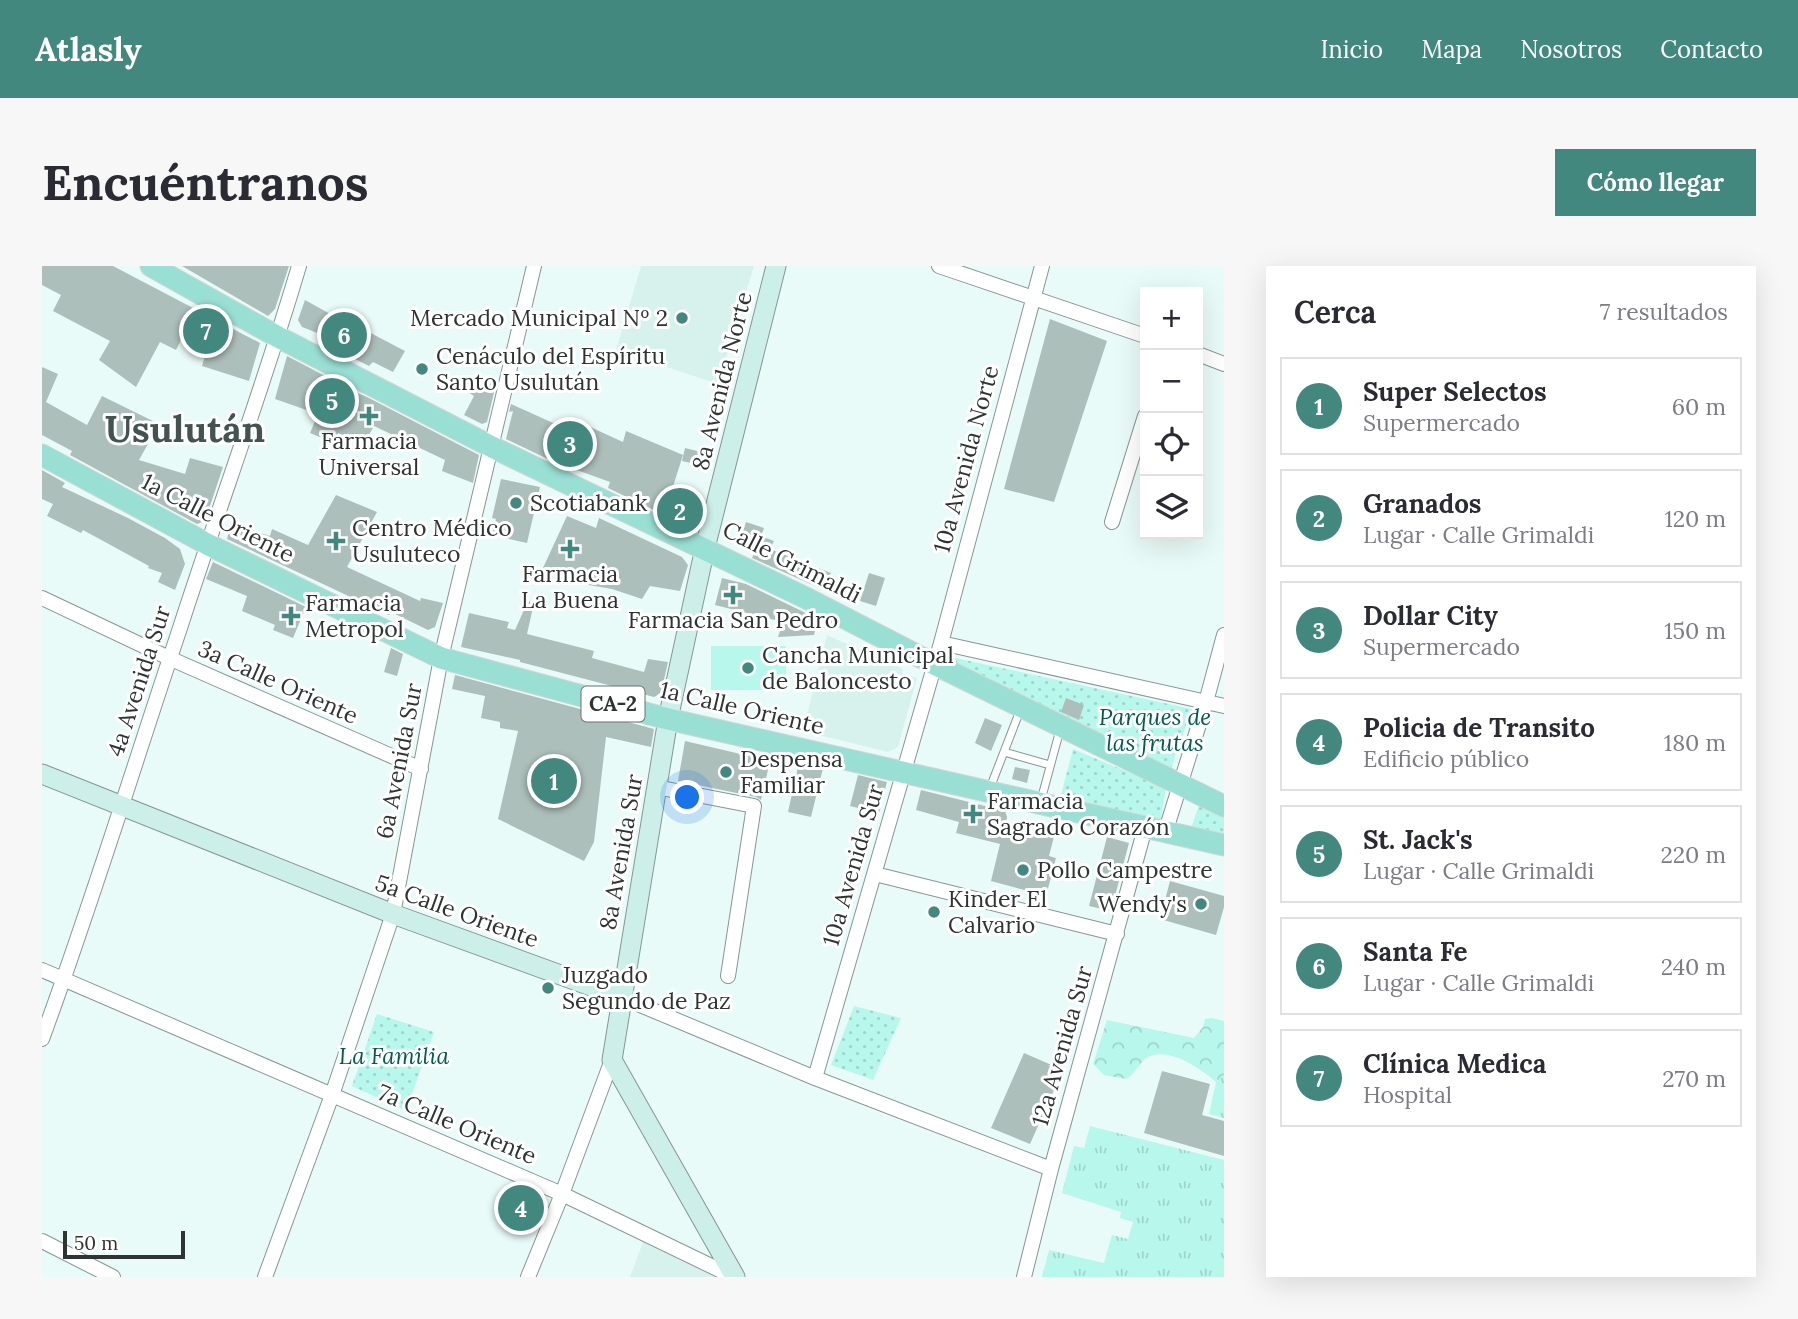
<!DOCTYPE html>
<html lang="es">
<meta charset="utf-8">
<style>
body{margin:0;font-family:Lora,serif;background:#f7f7f7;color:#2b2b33}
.controls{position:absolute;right:21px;top:21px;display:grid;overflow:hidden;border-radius:0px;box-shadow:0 7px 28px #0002}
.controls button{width:63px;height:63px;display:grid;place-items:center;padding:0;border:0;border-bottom:2px solid #e1e1e2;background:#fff;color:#2b2b33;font:35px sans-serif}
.scale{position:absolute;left:21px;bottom:18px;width:122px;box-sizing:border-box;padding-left:7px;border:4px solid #2d3432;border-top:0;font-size:19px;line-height:24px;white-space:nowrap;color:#2d3432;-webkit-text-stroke:5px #fff;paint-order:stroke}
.you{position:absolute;left:646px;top:532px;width:24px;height:24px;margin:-18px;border:5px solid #fff;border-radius:50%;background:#1a73e8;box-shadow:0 0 0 10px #1a73e833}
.badge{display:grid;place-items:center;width:46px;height:46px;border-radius:50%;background:#43887e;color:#fff;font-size:23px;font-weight:700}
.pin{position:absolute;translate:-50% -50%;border:4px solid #fff;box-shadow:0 2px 7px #0006}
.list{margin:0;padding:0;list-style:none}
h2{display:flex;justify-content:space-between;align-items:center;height:91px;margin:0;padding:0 28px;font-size:30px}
h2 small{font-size:23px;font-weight:400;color:#7c7c81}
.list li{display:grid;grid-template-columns:46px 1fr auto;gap:21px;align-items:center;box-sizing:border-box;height:98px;margin:0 14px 14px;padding:0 14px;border:2px solid #e1e1e2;border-radius:0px}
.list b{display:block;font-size:26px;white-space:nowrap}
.list p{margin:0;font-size:23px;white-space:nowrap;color:#7c7c81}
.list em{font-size:23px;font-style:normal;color:#7c7c81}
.icon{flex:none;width:38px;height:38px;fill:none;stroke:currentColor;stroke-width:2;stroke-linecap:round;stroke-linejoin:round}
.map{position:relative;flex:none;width:1182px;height:1011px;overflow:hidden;border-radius:0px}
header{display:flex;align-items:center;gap:42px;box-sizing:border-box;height:98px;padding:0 35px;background:#43887e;color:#fff}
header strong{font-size:33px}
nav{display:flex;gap:38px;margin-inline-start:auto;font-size:24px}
.intro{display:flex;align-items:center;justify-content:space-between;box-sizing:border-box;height:168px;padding:0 42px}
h1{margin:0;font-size:49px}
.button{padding:18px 32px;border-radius:0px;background:#43887e;color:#fff;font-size:24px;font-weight:700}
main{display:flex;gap:42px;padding:0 42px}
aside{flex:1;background:#fff;border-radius:0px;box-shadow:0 7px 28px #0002}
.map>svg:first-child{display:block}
.built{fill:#d7f2ed}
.grass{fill:url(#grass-tufts)}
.forest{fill:url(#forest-crowns)}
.park{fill:url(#park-dots)}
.pitch{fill:#b8f7ec}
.building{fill:#adbfbb}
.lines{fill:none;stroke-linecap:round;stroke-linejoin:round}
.lane-casing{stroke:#869794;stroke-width:9}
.street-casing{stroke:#869794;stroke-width:16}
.secondary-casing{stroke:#869794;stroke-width:21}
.primary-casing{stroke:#d5d6d6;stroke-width:23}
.lane{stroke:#fff;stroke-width:7}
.street{stroke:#fff;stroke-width:14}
.secondary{stroke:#ccefea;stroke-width:19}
.primary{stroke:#9adfd4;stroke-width:21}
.poi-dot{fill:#43887e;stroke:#fff;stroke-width:2.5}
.labels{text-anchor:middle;stroke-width:6;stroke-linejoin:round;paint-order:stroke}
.shield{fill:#fff;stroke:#6c7170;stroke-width:2}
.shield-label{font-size:21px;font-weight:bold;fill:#2d3432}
.poi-label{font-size:23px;fill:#2d3432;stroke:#fff;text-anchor:start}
.street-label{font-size:23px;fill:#2d3432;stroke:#fff}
.park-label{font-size:23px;font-style:italic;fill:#005b51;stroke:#fff}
.town-label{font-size:37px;font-weight:bold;fill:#435350;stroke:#fff}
</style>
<header>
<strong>Atlasly</strong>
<nav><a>Inicio</a><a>Mapa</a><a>Nosotros</a><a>Contacto</a></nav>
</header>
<div class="intro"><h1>Encuéntranos</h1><a class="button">Cómo llegar</a></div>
<main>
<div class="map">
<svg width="1182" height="1011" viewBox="0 0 1182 1011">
<defs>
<pattern id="grass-tufts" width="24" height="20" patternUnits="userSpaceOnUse" patternTransform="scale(1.75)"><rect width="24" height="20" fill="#b8f7ec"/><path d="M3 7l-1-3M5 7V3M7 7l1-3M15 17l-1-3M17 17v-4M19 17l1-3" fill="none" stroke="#9ed4cb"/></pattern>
<pattern id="forest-crowns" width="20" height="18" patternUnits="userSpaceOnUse" patternTransform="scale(1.75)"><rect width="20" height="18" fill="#b8f7ec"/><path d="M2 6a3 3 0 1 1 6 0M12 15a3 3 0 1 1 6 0" fill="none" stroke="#9ed4cb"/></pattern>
<pattern id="park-dots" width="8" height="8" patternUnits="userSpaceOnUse" patternTransform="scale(1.75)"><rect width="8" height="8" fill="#b8f7ec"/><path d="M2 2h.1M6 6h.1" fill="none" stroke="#9ed4cb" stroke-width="1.8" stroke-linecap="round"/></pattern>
</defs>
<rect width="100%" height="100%" fill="#e9fbf8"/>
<path class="built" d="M599 0H712L676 118 574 84Z
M785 369 861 403 860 408 875 412 856 481 846 486 761 465Z
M601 976 677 1011H588Z"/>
<path class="grass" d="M1182 809V852L1167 848 1174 816Z
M1048 860 1182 894V1011H1000L1007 984 1062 997 1070 969 1086 973 1091 956 1078 952 1079 946 1020 927 1032 880 1042 882Z"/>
<path class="forest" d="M1170 752 1182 755V809L1174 816C1159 803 1124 778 1103 793 1096 799 1093 808 1084 813L1062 809 1051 798 1065 754 1152 772 1161 761 1163 753Z"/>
<path class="park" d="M895 388 1150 443 1129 502Z
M1031 483 1124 522 1118 556 1019 529Z
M1157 539 1182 549V569L1149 562Z
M812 740 859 752 831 814 789 799Z
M335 748 392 766 364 845 310 820Z"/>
<path class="pitch" d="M669 380H744V424H669Z"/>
<path class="building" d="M0 0H71L218 77 207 115 160 100 166 80 142 68 134 84 118 76 94 121 57 94 68 75 11 45 19 29 0 19Z
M140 0H247L233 43 226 50Z
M263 34 317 64 319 62 363 85 351 106 331 96 327 100 303 88 305 83 287 75 288 72 260 61 256 54Z
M1008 53 1065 75 1012 236 962 223Z
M245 90 291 114 290 116 325 131 437 189 431 217 400 205 403 194 332 160 321 180 296 167 292 177 268 167 276 148 233 133Z
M0 101 16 108 4 136 45 159 60 130 117 158 97 194 143 208 148 192 181 201 163 255 155 258 28 189 30 185 0 169Z
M411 109 440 121 442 117 454 118 445 156 440 158 422 149 432 130 408 114Z
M469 138 520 161 523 153 546 160 581 176 584 165 641 189 627 233 656 243 653 257 645 260 566 222 568 216 510 195 464 173 471 145 467 146Z
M643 182 671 189 668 201 640 195Z
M0 204 23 217 20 221 86 252 123 272 138 283 143 298 133 324 116 316 120 307 106 302 107 300 41 264 39 267 5 250 11 238 0 233Z
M459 213 498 221 485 277 450 269 454 253 450 252Z
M294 229 335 246 305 301 378 335 379 332 401 337 393 361 386 364 349 346 347 349 185 273 189 257 228 270 230 263 266 279Z
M525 250 554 262 557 252 640 291 646 299 638 325 608 320 600 333 570 323 535 317 500 304Z
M704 256 722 262 719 270 732 275 728 283 789 307 782 324 710 292 714 283 697 277Z
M171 296 264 341 251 372 231 364 233 359 200 345 205 330 164 313Z
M827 307 843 312 834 340 818 335Z
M680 312 704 318 776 353 772 369 736 371 741 356 673 339Z
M486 335 492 337 485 368 552 385 550 392 602 406 606 393 626 396 619 427 612 431 478 396V394L419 381 427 347 467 356 465 362 473 364Z
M349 382 361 388 355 410 342 406Z
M413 409 612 463 609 481 564 471 552 576 542 595 456 553 476 465 458 462V456L439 452 443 430 410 423Z
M1024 432 1042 439 1037 454 1019 446Z
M943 452 960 459 949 485 933 477Z
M643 475 728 495 719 534 714 531 636 515Z
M757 496 781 502 769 551 746 546Z
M973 501 988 504 985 517 970 513Z
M816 509 845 516 837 547 808 540Z
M879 524 963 545 965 551 963 561 989 567 1000 559 1014 563 1007 590 1014 592 1004 630 949 615 958 578 914 567 917 556 874 544Z
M1065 571 1087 577 1069 645 1047 640Z
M1128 615 1182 630V641L1174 669 1118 653Z
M982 787 1021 804 988 878 949 862Z
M1120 805 1168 818 1160 849 1182 855V890L1102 867Z
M468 923 500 935 490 962 458 950Z"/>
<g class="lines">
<g class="lane-casing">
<path id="lane" d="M962 486 1008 499
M948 522 979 442
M999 534 1018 464"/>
</g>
<g class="street-casing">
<path id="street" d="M897 0 1103 70
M1156 88 1182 98
M1070 256 1103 150
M0 332 127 392 379 503
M899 377 1182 440
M614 521 712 540 686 710
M1123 567 1164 436 1182 369
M833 608 1075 668
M0 704 520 928 692 1011
M579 731 773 812 1009 903
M0 773C50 637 92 499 138 362 177 241 221 122 257 0
M773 812 899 377 1000 0
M0 975 71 1011
M223 1011 290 829 351 648 399 392 492 0
M486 1011 520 928 570 794
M982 1011 1009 903 1103 562"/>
</g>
<g class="secondary-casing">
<path id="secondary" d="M0 508 351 648 579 731
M693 1011 570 794 626 453 663 282 734 0"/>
</g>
<g class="primary-casing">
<path id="primary" d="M109 0 236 71 450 181 764 332 892 398 1182 540
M0 189 165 278 399 392 626 453 1182 579"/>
</g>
<use href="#lane" class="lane"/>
<use href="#street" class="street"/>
<use href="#secondary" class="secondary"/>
<use href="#primary" class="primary"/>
</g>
<g class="poi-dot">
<circle cx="640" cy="52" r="7"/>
<circle cx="380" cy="103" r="7"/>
<path d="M323.5 139.5h7v7h7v7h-7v7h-7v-7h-7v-7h7z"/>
<circle cx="474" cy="237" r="7"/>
<path d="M290.5 264.5h7v7h7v7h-7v7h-7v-7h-7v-7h7z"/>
<path d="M524.5 272.5h7v7h7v7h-7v7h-7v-7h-7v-7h7z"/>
<path d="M687.5 318.5h7v7h7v7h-7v7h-7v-7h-7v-7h7z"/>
<path d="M245.5 339.5h7v7h7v7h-7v7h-7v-7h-7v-7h7z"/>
<circle cx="706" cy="402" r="7"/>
<circle cx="684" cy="506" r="7"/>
<path d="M927.5 537.5h7v7h7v7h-7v7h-7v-7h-7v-7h7z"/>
<circle cx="981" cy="604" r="7"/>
<circle cx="1159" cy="638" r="7"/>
<circle cx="892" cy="646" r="7"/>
<circle cx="506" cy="722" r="7"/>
</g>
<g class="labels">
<rect class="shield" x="539.5" y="420.5" width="63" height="35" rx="5"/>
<g class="shield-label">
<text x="571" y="445">CA-2</text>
</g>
<g class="poi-label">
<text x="626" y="60" text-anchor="end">Mercado Municipal Nº 2</text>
<text x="394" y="98">Cenáculo del Espíritu<tspan x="394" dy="26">Santo Usulután</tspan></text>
<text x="327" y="183" text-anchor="middle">Farmacia<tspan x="327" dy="26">Universal</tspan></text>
<text x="488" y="245">Scotiabank</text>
<text x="310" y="270">Centro Médico<tspan x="310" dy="26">Usuluteco</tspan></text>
<text x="528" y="316" text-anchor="middle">Farmacia<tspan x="528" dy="26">La Buena</tspan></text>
<text x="263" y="345">Farmacia<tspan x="263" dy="26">Metropol</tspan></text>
<text x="691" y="362" text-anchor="middle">Farmacia San Pedro</text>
<text x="720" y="397">Cancha Municipal<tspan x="720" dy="26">de Baloncesto</tspan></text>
<text x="698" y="501">Despensa<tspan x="698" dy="26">Familiar</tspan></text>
<text x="945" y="543">Farmacia<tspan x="945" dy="26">Sagrado Corazón</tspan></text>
<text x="995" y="612">Pollo Campestre</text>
<text x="906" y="641">Kinder El<tspan x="906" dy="26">Calvario</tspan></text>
<text x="1145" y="646" text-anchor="end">Wendy's</text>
<text x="520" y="717">Juzgado<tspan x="520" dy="26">Segundo de Paz</tspan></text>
</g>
<g class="street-label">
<text transform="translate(680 115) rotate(-76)" y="8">8a Avenida Norte</text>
<text transform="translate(924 193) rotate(-75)" y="8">10a Avenida Norte</text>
<text transform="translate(176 252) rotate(27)" y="8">1a Calle Oriente</text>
<text transform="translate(750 296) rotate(27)" y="8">Calle Grimaldi</text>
<text transform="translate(97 415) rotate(-72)" y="8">4a Avenida Sur</text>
<text transform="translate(236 416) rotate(24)" y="8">3a Calle Oriente</text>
<text transform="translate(700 442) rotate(13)" y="8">1a Calle Oriente</text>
<text transform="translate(357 495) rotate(-79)" y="8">6a Avenida Sur</text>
<text transform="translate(579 586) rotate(-80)" y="8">8a Avenida Sur</text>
<text transform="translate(811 599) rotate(-74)" y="8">10a Avenida Sur</text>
<text transform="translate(415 645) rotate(20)" y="8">5a Calle Oriente</text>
<text transform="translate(1020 780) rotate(-74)" y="8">12a Avenida Sur</text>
<text transform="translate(415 858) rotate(23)" y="8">7a Calle Oriente</text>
</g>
<g class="park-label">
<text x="1113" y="459">Parques de<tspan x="1113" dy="26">las frutas</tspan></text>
<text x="352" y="798">La Familia</text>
</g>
<g class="town-label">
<text x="143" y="176">Usulután</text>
</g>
</g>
</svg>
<div class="controls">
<button>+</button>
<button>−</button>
<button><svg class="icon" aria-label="locate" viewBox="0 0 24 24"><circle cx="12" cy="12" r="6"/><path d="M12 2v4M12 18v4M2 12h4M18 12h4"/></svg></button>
<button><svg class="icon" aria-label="layers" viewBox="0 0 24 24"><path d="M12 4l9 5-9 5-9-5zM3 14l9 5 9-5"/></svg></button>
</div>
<div class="scale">50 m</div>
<div class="you"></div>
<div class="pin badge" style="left:512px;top:515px">1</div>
<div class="pin badge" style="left:638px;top:245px">2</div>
<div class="pin badge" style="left:528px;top:178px">3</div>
<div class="pin badge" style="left:479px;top:942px">4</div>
<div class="pin badge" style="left:290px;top:135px">5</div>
<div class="pin badge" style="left:302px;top:69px">6</div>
<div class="pin badge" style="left:164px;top:65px">7</div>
</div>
<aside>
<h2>Cerca<small>7 resultados</small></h2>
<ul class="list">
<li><span class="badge">1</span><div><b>Super Selectos</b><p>Supermercado</p></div><em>60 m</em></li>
<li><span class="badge">2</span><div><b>Granados</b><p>Lugar · Calle Grimaldi</p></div><em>120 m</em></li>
<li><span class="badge">3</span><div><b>Dollar City</b><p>Supermercado</p></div><em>150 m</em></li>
<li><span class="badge">4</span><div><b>Policia de Transito</b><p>Edificio público</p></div><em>180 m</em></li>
<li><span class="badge">5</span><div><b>St. Jack's</b><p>Lugar · Calle Grimaldi</p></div><em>220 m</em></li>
<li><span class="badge">6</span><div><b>Santa Fe</b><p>Lugar · Calle Grimaldi</p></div><em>240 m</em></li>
<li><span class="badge">7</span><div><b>Clínica Medica</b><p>Hospital</p></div><em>270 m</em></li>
</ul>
</aside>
</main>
